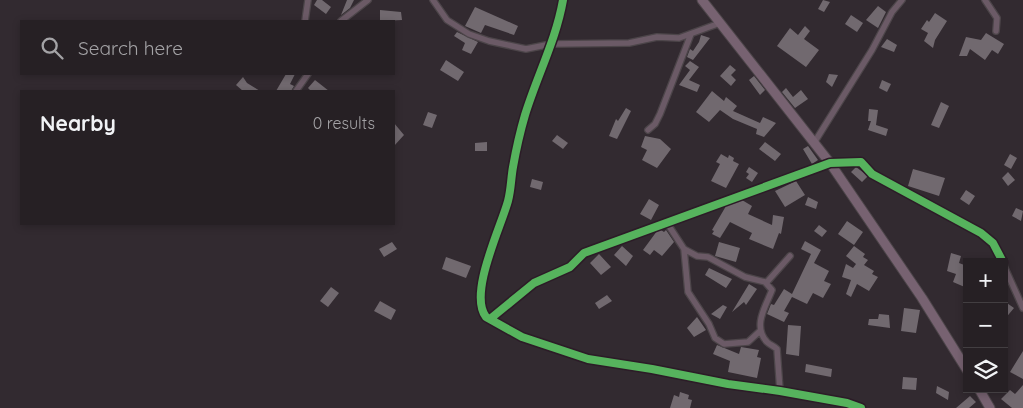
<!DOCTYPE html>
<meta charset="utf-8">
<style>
body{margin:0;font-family:Quicksand,sans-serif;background:#322d31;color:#f1f3f6}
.controls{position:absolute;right:15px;bottom:15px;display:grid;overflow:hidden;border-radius:0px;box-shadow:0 2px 8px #0003}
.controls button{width:45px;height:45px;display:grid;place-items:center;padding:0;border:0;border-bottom:1px solid #423e41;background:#262024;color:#f1f3f6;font:25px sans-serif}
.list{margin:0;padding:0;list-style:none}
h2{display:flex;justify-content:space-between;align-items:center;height:65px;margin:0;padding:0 20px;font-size:21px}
h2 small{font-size:16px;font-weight:400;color:#a4a3a6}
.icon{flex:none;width:28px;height:28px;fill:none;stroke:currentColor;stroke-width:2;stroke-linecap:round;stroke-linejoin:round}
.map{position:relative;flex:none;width:1023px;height:408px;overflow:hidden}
.search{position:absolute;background:#262024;box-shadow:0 2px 8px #0003;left:20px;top:20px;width:375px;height:55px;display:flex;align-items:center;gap:12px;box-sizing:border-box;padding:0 18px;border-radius:0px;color:#a4a3a6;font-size:19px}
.panel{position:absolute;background:#262024;box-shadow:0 2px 8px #0003;left:20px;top:90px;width:375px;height:135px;border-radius:0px}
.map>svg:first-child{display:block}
.building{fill:#71696f}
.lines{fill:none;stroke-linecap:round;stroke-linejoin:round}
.street-casing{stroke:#4c4549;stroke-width:8}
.primary-casing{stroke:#4c4549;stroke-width:11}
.street{stroke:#6b5a66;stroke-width:5.5}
.primary{stroke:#776271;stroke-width:9}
.cycleway-casing{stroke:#2c1c27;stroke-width:11}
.cycleway{stroke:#56b35d;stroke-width:8}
</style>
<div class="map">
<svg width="1023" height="408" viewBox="0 0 1023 408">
<rect width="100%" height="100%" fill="#322a30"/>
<path class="building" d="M317 0H322L331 7 326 14 314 5Z
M347 0H354L350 8 341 15Z
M823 0 830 2 824 12 818 9Z
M878 6 886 12 878 28 866 20Z
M475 7 518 26 514 35 485 25 481 33 465 26Z
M380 10 401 12 402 20 380 21Z
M935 13 947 21 935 40 933 48 924 41 928 33 921 29 927 20 929 22Z
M851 15 863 23 857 32 845 24Z
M805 26 810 31 804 39 819 50 806 67 777 46 790 28 798 35Z
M457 32 478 42 471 54 462 50 465 43 454 36Z
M986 33 1004 44 998 54 992 50 985 60 970 49 967 56H959L966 37 981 40Z
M701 35 710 38 693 60 687 57 690 49 693 51 699 42Z
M887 39 897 45 894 52 881 47Z
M446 60 464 72 458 81 440 70Z
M690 61 699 67 689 80 700 85 697 92 679 85 690 70 685 66Z
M730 65 736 70 731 75 736 80 731 86 720 76Z
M286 74H295L290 84 294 86 291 91H276Z
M829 74 838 75 832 87 826 82Z
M754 76 765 90 760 95 749 80Z
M243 77 247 83 260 91H243L236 85Z
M315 80 329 91H311L308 88Z
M882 80 891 84 887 92 879 88Z
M786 88 793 97 801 90 808 99 795 108 782 92Z
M712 91 724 101 726 97 737 106 733 111 760 123 763 117 776 123 764 137 756 134 757 129 733 119 720 110 709 122 696 112Z
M941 102 949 106 939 128 931 125Z
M626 108 631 111 617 139 609 136 616 119 618 121Z
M869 109 878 110 876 125 888 129 886 136 868 130 871 121H868Z
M428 112 437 115 432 128 423 125Z
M394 123 404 135 394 146Z
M557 135 568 143 563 149 552 141Z
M645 136 660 139 671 149 657 168 642 160 647 150 641 147Z
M487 142V151H475V143Z
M765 142 781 154 775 161 759 149Z
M808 146 818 160 812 164 803 149Z
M721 154 728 158 729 155 734 158 733 161 739 164 726 188 711 181 720 164 716 162Z
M1010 154 1017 158 1011 169 1004 165Z
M749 167 758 173 752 182 746 178 749 174 746 172Z
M856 167 868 176 862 182 851 172Z
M913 169 945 178 939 196 908 186Z
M1008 172 1015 180 1008 186 1002 178Z
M532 179 543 182 541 190 530 187Z
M796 181 805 195 785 207 775 191Z
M966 190 975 196 969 205 960 199Z
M808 197 818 202 816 209 805 205Z
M649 199 659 205 651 220 640 214Z
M742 200 752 206 748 214 772 225 773 215 784 217 781 234 779 233 773 249 749 239 752 233 730 222 720 238 712 234 714 231 712 230 726 206Z
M1016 208 1023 211 1021 221 1012 216Z
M847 221 863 232 854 245 838 234Z
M819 225 827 231 822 237 814 231Z
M661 230 664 232 666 230 674 242 662 256 654 250 650 255 643 250 657 231Z
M805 241 821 250 814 263 829 271 824 281 831 284 823 298 813 293 807 304 792 297 784 311 789 313 784 322 767 314 771 304 774 305 784 289 792 294 811 254 801 249Z
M392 242 397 249 384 257 379 249Z
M719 242 740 248 736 262 715 256Z
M622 246 633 256 626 266 614 255Z
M854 246 865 254 863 257 868 260 864 265 874 271 872 274 878 277 869 291 857 284 851 297 846 294 851 280 842 277 846 264 853 268 856 264 846 256Z
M951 253 961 256 959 263 967 266V288L953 282 956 274 947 271Z
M599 254 611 267 601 275 590 263Z
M446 257 471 266 466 278 442 269Z
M709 268 732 279 726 288 705 275Z
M749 284 757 289 746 305 744 302 732 312Z
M331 287 339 293 328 307 320 301Z
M607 295 612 301 599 309 595 303Z
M380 301 396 310 391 320 374 311Z
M1004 301 1014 308 1004 320Z
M723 305 727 307 720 319 711 314Z
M904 308 920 310 916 333 901 331Z
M879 314 889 315 890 328 868 325 869 319H878Z
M697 317 706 330 694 337 687 328Z
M788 325 801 326 799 356 786 354Z
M717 345 739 354 741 347 759 350 757 357 761 358 757 378 728 372 730 361 713 354Z
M1023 351V379L1010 372Z
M806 364 832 369 831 377 805 372Z
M903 377 917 378 916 390 902 389Z
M1023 385V408H1012L1001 399 1010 390 1015 394Z
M937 386 949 392 948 400 936 393Z
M680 392 689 395 688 399 692 400 690 408H670L674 395 679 397Z
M970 396 976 402 969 408H956Z"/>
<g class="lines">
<g class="street-casing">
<path id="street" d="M433 0 447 20 469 34 489 41 526 49 551 44 629 43 657 37 679 38 720 23
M563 0C556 40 537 76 525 115 520 132 516 150 513 167 511 178 511 190 508 201 501 227 468 294 486 317L522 337 588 359 652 369 728 384 780 391 847 403 861 408
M985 0 997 18 996 31
M305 21 308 0
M341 21 368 0
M296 91 308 74
M648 130 655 124 660 114 691 34
M814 143 872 50 892 12 902 0
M667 223 684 249 688 292 709 324 715 338 724 344 748 342 760 331
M684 249 697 256 708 257 745 277 765 282
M1004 266 1023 308
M490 319 534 283 570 267 584 253 830 163 861 162 872 174 981 233 993 243 1003 262
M780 391 777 349C774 346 770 345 767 342 752 326 766 306 772 290L765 282H767L790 256"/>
</g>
<g class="primary-casing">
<path id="primary" d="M702 0 830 163 922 298 967 370
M979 389 990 408"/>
</g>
<use href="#street" class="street"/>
<use href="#primary" class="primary"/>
<g class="cycleway-casing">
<path id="cycleway" d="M563 0C556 40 537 76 525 115 520 132 516 150 513 167 511 178 511 190 508 201 501 227 468 294 486 317L522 337 588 359 652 369 728 384 780 391 847 403 861 408
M490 319 534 283 570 267 584 253 830 163 861 162 872 174 981 233 993 243 1003 262"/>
</g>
<use href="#cycleway" class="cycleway"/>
</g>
</svg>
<div class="controls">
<button>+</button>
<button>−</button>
<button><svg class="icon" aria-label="layers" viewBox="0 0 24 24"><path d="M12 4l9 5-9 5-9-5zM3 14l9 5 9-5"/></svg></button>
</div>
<div class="search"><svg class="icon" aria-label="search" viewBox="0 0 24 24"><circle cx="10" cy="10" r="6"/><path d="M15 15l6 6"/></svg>Search here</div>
<section class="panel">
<h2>Nearby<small>0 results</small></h2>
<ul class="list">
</ul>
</section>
</div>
